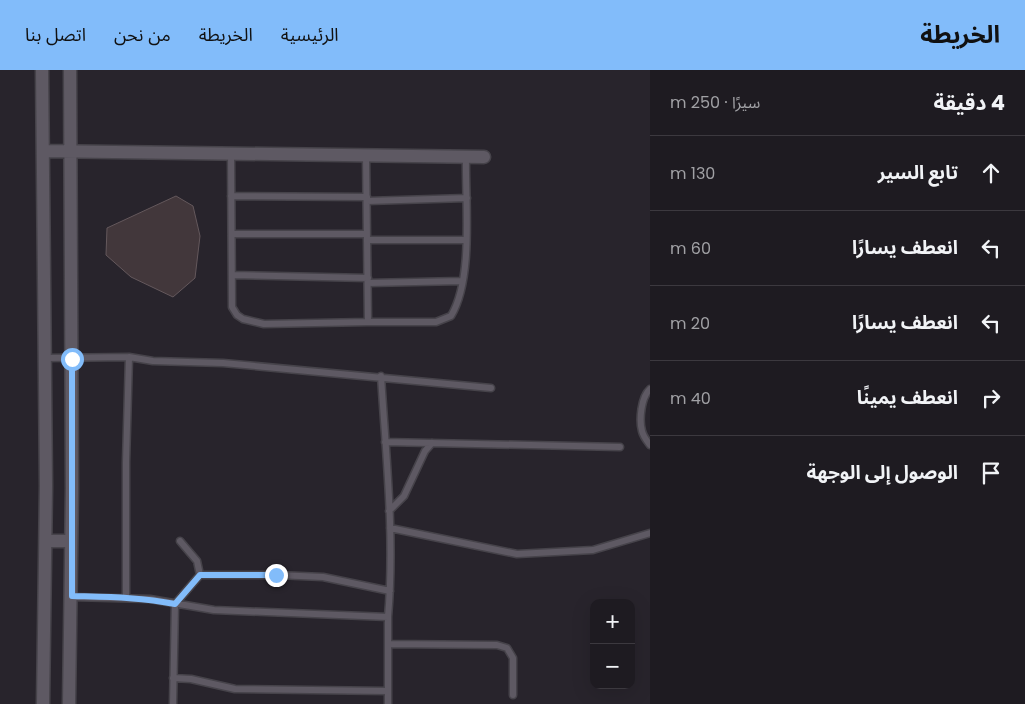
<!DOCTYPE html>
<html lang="ar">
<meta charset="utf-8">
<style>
body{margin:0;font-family:Poppins,"Noto Sans Arabic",sans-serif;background:#2b282e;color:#f1f3f6;direction:rtl}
.controls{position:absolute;right:15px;bottom:15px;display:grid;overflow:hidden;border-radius:10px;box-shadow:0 5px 20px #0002}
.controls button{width:45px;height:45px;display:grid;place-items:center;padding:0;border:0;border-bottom:1px solid #3c393f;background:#1e1b21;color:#f1f3f6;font:25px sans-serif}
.stop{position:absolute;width:15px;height:15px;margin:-11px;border:4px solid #82bcfa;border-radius:50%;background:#fff}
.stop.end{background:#82bcfa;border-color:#fff;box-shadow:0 1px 5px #0008}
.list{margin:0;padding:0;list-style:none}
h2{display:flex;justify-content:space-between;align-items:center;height:65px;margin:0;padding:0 20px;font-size:21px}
h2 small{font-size:16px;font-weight:400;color:#a1a1a5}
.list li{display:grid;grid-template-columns:32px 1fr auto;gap:15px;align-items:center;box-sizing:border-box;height:75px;padding:0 20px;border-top:1px solid #3c393f}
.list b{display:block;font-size:19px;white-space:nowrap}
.list em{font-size:16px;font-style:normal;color:#a1a1a5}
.icon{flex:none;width:28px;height:28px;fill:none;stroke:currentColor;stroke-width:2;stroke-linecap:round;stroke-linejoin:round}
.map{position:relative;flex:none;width:650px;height:634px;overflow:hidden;direction:ltr}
header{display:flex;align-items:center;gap:30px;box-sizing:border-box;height:70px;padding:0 25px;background:#82bcfa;color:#111}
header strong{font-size:24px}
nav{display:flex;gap:28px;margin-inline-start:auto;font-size:18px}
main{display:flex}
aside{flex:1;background:#1e1b21}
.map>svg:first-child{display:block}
.building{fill:#42373b;stroke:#64585c}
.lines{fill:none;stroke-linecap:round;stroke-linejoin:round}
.service-casing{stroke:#46434a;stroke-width:9}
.minor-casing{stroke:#46434a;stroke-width:15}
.service{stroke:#5e5963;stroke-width:6}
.minor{stroke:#5e5963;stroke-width:12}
.route{stroke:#82bcfa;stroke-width:6}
</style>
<header>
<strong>الخريطة</strong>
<nav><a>الرئيسية</a><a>الخريطة</a><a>من نحن</a><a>اتصل بنا</a></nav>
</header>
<main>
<aside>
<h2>4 دقيقة<small>سيرًا · 250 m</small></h2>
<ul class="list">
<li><svg class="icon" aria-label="ahead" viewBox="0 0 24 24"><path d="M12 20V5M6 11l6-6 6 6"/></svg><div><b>تابع السير</b></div><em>130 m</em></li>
<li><svg class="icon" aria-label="left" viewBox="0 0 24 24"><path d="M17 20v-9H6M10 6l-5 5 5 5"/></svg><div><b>انعطف يسارًا</b></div><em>60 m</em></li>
<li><svg class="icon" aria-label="left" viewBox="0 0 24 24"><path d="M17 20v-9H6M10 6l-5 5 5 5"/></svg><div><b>انعطف يسارًا</b></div><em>20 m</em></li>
<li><svg class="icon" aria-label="right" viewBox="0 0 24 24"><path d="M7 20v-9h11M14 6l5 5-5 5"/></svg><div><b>انعطف يمينًا</b></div><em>40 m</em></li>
<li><svg class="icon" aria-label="arrive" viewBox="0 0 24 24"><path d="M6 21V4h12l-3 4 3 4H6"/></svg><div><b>الوصول إلى الوجهة</b></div></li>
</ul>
</aside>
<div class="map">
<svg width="650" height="634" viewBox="0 0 650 634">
<rect width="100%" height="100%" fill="#28242c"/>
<path class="building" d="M176 126 193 136 200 166 195 208 173 227 131 207 106 185 107 158Z"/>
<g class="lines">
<g class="service-casing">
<path id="service" d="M231 84 232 237 237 245 243 249 264 254 368 252 366 86
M231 126 367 127
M367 131 467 128
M232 164H367
M367 170H466
M232 205 368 208
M368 213 462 211
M368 252H436L451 246C474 208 465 131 466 87
M45 288 129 287 153 291 223 293 491 318
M650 319C641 327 639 350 642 361 643 366 647 371 650 375
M385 372 620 377
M389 441 404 426 425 381 432 373
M390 458 517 484 593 480 650 463
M180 471 197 491 200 505
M72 527 150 529 214 540 388 547C395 468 386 386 381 306
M126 527V392L129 287
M388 574 497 575 507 578 513 588V625
M173 608 191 609 235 619 388 621
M173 634 175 534 200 505H277L323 507 390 521
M388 634V547"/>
</g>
<g class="minor-casing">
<path id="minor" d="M42 0 46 416 43 634
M43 81 484 87
M46 471H71
M69 634 72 418 70 0"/>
</g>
<use href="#service" class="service"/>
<use href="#minor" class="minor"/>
</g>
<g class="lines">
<path class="route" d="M72 289V526C107 527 140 527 175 534L200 505H276"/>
</g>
</svg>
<div class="controls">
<button>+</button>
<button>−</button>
</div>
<div class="stop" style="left:72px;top:289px"></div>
<div class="stop end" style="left:276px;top:505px"></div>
</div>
</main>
